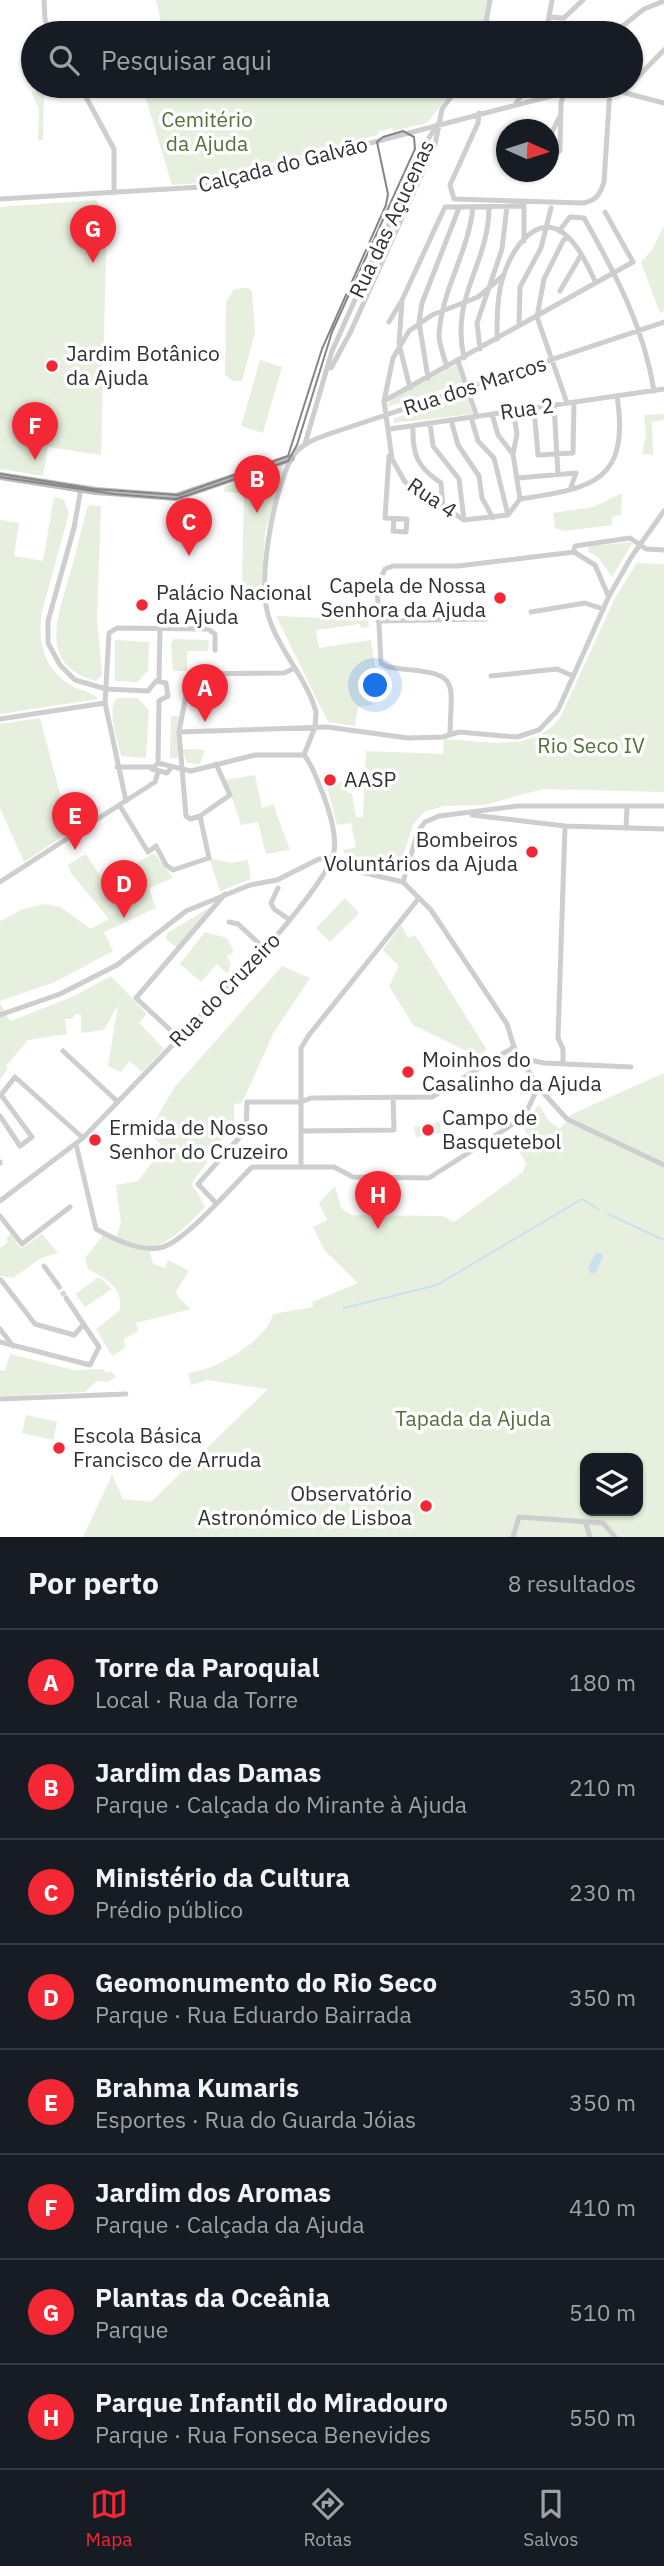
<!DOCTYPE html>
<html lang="pt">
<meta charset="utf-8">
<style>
body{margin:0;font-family:"IBM Plex Sans",sans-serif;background:#20242c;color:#f1f3f6}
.controls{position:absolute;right:21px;bottom:21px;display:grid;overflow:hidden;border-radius:14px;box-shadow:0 2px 5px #0004}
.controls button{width:63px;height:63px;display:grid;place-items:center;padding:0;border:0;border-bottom:2px solid #363941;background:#171b24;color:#f1f3f6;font:35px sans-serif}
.compass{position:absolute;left:496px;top:119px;width:63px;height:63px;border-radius:50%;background:#171b24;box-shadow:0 2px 5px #0004;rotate:93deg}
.you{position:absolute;left:376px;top:686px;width:24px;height:24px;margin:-18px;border:5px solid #fff;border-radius:50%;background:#1a73e8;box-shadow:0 0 0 10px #1a73e833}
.badge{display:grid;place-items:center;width:46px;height:46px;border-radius:50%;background:#f32834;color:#fff;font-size:23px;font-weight:700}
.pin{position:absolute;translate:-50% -58px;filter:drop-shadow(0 2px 4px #0008)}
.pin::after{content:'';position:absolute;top:37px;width:24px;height:21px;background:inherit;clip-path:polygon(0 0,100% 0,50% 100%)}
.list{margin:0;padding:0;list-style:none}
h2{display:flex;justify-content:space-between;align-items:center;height:91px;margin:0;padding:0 28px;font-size:30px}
h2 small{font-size:23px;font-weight:400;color:#9ea1a6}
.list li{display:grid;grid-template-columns:46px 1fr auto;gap:21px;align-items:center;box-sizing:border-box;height:105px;padding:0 28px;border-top:2px solid #363941}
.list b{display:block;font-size:26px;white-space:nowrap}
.list p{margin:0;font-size:23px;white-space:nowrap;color:#9ea1a6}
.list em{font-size:23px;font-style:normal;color:#9ea1a6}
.icon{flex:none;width:38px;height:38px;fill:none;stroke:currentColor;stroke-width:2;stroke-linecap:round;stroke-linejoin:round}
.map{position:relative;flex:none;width:664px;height:1537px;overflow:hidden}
.search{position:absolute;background:#171b24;box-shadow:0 2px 5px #0004;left:21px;right:21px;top:21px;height:77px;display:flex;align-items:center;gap:18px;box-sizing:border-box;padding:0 24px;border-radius:38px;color:#9ea1a6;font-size:26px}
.sheet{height:931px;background:#171b24}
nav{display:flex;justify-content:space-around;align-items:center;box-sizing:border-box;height:98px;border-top:2px solid #363941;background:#171b24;font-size:19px;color:#9ea1a6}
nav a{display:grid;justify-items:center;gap:4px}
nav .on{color:#f32834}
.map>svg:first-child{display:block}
.green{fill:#e7efde;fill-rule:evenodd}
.water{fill:#cae0ef}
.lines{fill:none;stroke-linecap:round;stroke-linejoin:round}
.stream{stroke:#cae0ef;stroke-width:2}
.street-tunnel{stroke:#d6d6d6;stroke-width:5;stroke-dasharray:5 2.5;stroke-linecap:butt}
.street{stroke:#cecece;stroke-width:5}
.secondary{stroke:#bbb;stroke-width:8}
.tram{stroke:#868686;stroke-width:2}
.poi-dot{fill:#f32834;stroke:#fff;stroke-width:2.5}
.labels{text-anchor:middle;stroke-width:7;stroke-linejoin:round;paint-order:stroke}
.park-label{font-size:21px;fill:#53713a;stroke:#fff}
.street-label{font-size:21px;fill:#313131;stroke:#fff}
.poi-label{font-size:21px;fill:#313131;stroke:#fff;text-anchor:start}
</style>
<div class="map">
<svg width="664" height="1537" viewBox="0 0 664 1537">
<rect width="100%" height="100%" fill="#fff"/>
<path class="green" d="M156 0H488L482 33H131L161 23Z
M142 86H456L427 123 393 131 392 128 378 132V135L198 183 172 185Z
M31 92 44 93 43 140H38L39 109Z
M96 200 107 218 101 455 48 447 43 476 0 469V207Z
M664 226V311L660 313 641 262 651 251Z
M248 288 252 291 255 333 242 381H233L225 375 226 302 234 289Z
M260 360 282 367 263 433 241 426Z
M457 364 463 383 387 407 391 399Z
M466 393 473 414 394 423 393 419Z
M664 414V420L652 422 653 455 642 454 646 435 644 415Z
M284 464 265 533 262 583 255 588H242L244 493 224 492 225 486Z
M622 493 621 515 612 517V525L565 531 555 528 553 513 593 507Z
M54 497 64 500 69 513 42 612C37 642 44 671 74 687 82 691 93 692 98 699L0 714V520L19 523 14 556 43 561Z
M90 505 101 506 97 618 102 675 96 681C37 665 58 616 69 577 76 554 81 531 87 508Z
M633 542 612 577 598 557 588 552 589 546Z
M637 563 664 564V792L543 789 484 805 443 806 424 812 413 825 398 871C379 874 351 869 343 850L356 847 351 823 337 825 327 787 343 781 348 793H352L356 817H363L366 751 443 754 444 739C484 741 535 754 561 716L615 598Z
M276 616 368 620 369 627 361 628 360 624 316 630 319 648 371 640 377 679 372 705 358 707 355 726 328 722Z
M174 639 209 640 208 651H187V671H173L171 643Z
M115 640 149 642 148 670 138 682 115 681Z
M117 698H138L149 710 146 758 121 756C118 741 106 710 117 698Z
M171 716H179L178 758H170Z
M40 718 62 801 74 829 24 862 0 808V724Z
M182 749 205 750 200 764 187 763Z
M255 775 262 808 273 804 290 850 266 854 258 822 241 825 226 780Z
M154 853 173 878 149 888 156 908 104 932 113 951 55 982 0 1001V921L23 909 45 904 60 907 91 929 109 919 71 873 68 865 86 854 101 877 111 872 114 876Z
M209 858 230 863 248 860 251 879 220 891Z
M345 898 359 913 330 942 316 928Z
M214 905 180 950 166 939 167 933Z
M401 925 408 938 415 935 487 1050 466 1064 461 1057 468 1052 413 1025 389 986 399 966 383 950Z
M205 932 227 938 234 952 227 956 231 965 227 974 217 964 201 982 180 964Z
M282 966 310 978 274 1032 242 1103 234 1104V1127L204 1159 208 1162C182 1193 194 1180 205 1207 190 1223 171 1243 149 1248L153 1264 165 1268 168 1260 189 1271 176 1291 177 1296 191 1309 136 1323 138 1331 124 1339 125 1348 112 1356 96 1329 120 1310C123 1286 106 1279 88 1269L85 1258 104 1234 116 1238 121 1223 116 1185 138 1181 164 1147 148 1133 174 1088Z
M111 976 147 1014 139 1023 164 1049 142 1072 130 1061 121 1072 108 1066 118 1005 104 1030 81 1033V1014H76L71 1019H65L67 1034 28 1040 6 1066 8 1068 0 1080V1003L10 1021 72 997Z
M664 1073V1537H83L112 1475 123 1499 151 1502 268 1389 207 1380 191 1385 188 1373C214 1371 268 1340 273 1314L313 1307 312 1302 358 1283 325 1251 313 1227 327 1220 319 1203 335 1186 341 1208 351 1215 443 1216 454 1222 523 1172 526 1163 515 1145 528 1136 522 1125 539 1105 549 1121 560 1129 572 1114ZM585 1458H638V1511H585Z
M440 1122 441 1133 416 1137 414 1127Z
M11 1234 21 1249 42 1234 58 1253 41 1258 13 1278 0 1276V1248L8 1242 6 1238Z
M99 1277 112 1289 85 1307 75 1294Z
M10 1354 74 1370 103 1369 106 1373 111 1371 116 1377 107 1382 97 1381 85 1392 0 1396V1370L5 1371Z
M26 1415 57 1422 53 1440 22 1433Z"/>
<path class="water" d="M596 1253H602L603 1257 596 1272 591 1274 588 1267Z"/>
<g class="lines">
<path class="stream" d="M608 1214 664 1240
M344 1308 437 1285 582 1199 598 1209"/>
<path class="street-tunnel" d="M58 1285 66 1298"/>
<path class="street" d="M44 0 45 20 51 33
M549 17 564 18 583 0
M484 33 490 0
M546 33 552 0
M614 33 644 9 664 1
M631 84 664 50
M80 86 114 149V193
M540 86 542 97
M516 103 529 86
M479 113 478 123 450 185 454 199 584 203C597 200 600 194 604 182L610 89
M548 140 559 118
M548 157H554L560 150 561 103 567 86
M0 199 202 187 574 90 618 91 664 103
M559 231 570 217 584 218C615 273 644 327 654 391
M504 275 478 297 432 315 409 331 393 358 384 401 392 459 405 482 464 520 508 515 520 499
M560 291 581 255
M389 322 402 300
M519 325 520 287 541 248 551 208
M497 339C497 319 497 293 504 274 515 241 545 205 575 245 584 256 590 271 596 283
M480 349 477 323 502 249 507 206
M464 358C450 295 489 265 489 207
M458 361 477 417
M447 367C444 357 439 345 439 335 441 291 469 251 473 207
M331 368 350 333 435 145 442 109 459 86
M428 378 419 322 422 303 459 208
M410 388 399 344 402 300 445 207 524 206V241
M384 401 633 262 605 212
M567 403 537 317 544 279 563 241 567 237
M554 405 558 474
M534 408 538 455 573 453 574 402
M513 411 517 434 513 454 520 499
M492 414 498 435 513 454
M471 417 478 441 494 458 508 515
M451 420 458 445 479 476 482 498 493 518
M430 423 433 446 459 479 464 520
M413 426C412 454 417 467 441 483L443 508
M390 429 664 389
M305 444 332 351 425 144 437 125
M389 456 385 518 407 519 406 532 393 531 394 519
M518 478 576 473 571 487
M81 488 74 528 48 621V643L60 665 75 680 106 689 148 691
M520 499C593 488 630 482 617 396
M574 552 575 546 630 538 646 549 664 550
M531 612 585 603 603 609
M378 621 486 619
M491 676 557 669 573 676
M159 680 160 629
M148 691 156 681 166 683 168 696 159 701
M159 701 158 763 152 769 167 773 171 768
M0 719 105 703
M179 732 327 727 408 738 443 737 459 732 517 737 539 730 558 710 609 596 632 556 664 511
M450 734C451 681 461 674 402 669 394 668 387 668 381 663L377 585 385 569 393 566H458L574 552 595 565 608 595
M304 755 315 727 316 712C307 679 281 653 270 621 256 585 273 493 291 459 298 446 312 440 326 435L664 322
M158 763 191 771 255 755H304
M216 764 230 795 200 816 190 819 186 816 179 732 190 674 284 673 295 668
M117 767H152
M126 801 105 703 109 633 117 628 208 629 215 634V650
M120 806 148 852 156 846 166 865 173 870 209 858 200 816
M472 815 565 826 664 829
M626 829 627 806
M332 857 361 872 403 882 431 910 507 1024 514 1047 538 1087 567 1119 664 1165
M0 882 155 782 158 772
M403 882 418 831 425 822 439 816 517 806H664
M278 888 271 903 274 909 290 920
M229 922 238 924 265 949
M0 1015 60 994 117 965 186 911 250 885 277 880 319 859 332 857
M179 1038 136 998 225 894
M63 1051 118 1102
M521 1058 544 1063 631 1067
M563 1062V1049L558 1038 565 826
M0 1096 15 1077 83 1138
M0 1116 20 1146 32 1137 1 1095
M301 1131 394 1130 393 1097
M76 1144 96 1229C114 1239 141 1253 163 1247 187 1239 232 1187 252 1167H334L353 1177 429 1178 524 1117 538 1087
M0 1162V1163
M301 1167V1048L309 1035 419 898
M0 1201 83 1138 265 949C281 931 330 874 334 852 337 834 329 810 323 794 317 781 313 765 304 755
M215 1202 198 1184 246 1130 247 1102H301L311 1098 432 1097 514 1047
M0 1216 22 1244 70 1207
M44 1266 58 1285
M1 1280 35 1324 74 1335 84 1324
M0 1329 13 1346
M0 1342 90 1365 99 1347 66 1298
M0 1399 126 1394
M586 1524 590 1537
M513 1537 519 1517 603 1523 615 1537"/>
<path class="secondary" d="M0 476 96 491 176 497 291 458"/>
<path class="tram" d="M0 474 94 489 178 495 288 456 322 349 386 205 388 194 377 142 383 137 403 131 414 137 415 149 332 332 297 445 288 461 176 499 114 494 0 477"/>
</g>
<g class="poi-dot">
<circle cx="52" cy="366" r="7"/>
<circle cx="500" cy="598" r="7"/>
<circle cx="142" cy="605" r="7"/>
<circle cx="330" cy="780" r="7"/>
<circle cx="532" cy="852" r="7"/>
<circle cx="408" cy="1072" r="7"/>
<circle cx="428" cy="1130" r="7"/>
<circle cx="95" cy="1140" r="7"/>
<circle cx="59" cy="1448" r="7"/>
<circle cx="426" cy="1506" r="7"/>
</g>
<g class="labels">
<g class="park-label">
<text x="207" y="127">Cemitério<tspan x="207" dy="24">da Ajuda</tspan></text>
<text x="591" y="753">Rio Seco IV</text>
<text x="473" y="1426">Tapada da Ajuda</text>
</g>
<g class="street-label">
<text transform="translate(283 165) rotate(-14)" y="7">Calçada do Galvão</text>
<text transform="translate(392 219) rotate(-65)" y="7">Rua das Açucenas</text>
<text transform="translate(475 386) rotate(-18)" y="7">Rua dos Marcos</text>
<text transform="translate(527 409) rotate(-8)" y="7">Rua 2</text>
<text transform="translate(432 498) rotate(34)" y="7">Rua 4</text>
<text transform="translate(225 990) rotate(-46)" y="7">Rua do Cruzeiro</text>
</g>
<g class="poi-label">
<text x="66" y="361">Jardim Botânico<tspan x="66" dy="24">da Ajuda</tspan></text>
<text x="486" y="593" text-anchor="end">Capela de Nossa<tspan x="486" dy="24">Senhora da Ajuda</tspan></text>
<text x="156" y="600">Palácio Nacional<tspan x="156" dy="24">da Ajuda</tspan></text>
<text x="344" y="787">AASP</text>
<text x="518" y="847" text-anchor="end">Bombeiros<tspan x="518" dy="24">Voluntários da Ajuda</tspan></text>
<text x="422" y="1067">Moinhos do<tspan x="422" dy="24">Casalinho da Ajuda</tspan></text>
<text x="442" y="1125">Campo de<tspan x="442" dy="24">Basquetebol</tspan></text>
<text x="109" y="1135">Ermida de Nosso<tspan x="109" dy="24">Senhor do Cruzeiro</tspan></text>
<text x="73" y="1443">Escola Básica<tspan x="73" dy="24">Francisco de Arruda</tspan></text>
<text x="412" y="1501" text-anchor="end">Observatório<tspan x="412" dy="24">Astronómico de Lisboa</tspan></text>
</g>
</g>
</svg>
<div class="controls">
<button><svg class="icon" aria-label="layers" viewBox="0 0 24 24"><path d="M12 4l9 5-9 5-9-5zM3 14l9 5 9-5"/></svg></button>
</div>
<svg class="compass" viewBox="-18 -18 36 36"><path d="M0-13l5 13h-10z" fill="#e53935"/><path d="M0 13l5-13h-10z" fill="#9ea1a6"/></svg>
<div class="you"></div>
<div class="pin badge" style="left:205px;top:722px">A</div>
<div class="pin badge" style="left:257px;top:513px">B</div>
<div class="pin badge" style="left:189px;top:556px">C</div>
<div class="pin badge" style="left:124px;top:918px">D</div>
<div class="pin badge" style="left:75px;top:850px">E</div>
<div class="pin badge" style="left:35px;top:460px">F</div>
<div class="pin badge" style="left:93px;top:263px">G</div>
<div class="pin badge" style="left:378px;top:1229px">H</div>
<div class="search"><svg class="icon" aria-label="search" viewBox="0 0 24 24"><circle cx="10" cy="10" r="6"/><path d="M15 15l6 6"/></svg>Pesquisar aqui</div>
</div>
<section class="sheet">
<h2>Por perto<small>8 resultados</small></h2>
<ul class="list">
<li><span class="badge">A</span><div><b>Torre da Paroquial</b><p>Local · Rua da Torre</p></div><em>180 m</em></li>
<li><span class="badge">B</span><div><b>Jardim das Damas</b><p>Parque · Calçada do Mirante à Ajuda</p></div><em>210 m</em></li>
<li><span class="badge">C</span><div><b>Ministério da Cultura</b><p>Prédio público</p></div><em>230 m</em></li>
<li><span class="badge">D</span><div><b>Geomonumento do Rio Seco</b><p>Parque · Rua Eduardo Bairrada</p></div><em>350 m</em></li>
<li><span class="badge">E</span><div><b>Brahma Kumaris</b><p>Esportes · Rua do Guarda Jóias</p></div><em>350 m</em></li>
<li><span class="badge">F</span><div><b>Jardim dos Aromas</b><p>Parque · Calçada da Ajuda</p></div><em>410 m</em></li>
<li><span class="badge">G</span><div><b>Plantas da Oceânia</b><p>Parque</p></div><em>510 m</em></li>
<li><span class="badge">H</span><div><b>Parque Infantil do Miradouro</b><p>Parque · Rua Fonseca Benevides</p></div><em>550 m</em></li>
</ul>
</section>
<nav>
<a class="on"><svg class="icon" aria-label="map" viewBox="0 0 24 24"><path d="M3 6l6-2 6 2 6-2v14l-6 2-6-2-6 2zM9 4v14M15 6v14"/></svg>Mapa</a>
<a><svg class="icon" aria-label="directions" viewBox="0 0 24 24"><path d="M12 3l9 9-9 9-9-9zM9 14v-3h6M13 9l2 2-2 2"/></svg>Rotas</a>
<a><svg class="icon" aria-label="saved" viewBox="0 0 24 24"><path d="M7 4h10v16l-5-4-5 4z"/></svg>Salvos</a>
</nav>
